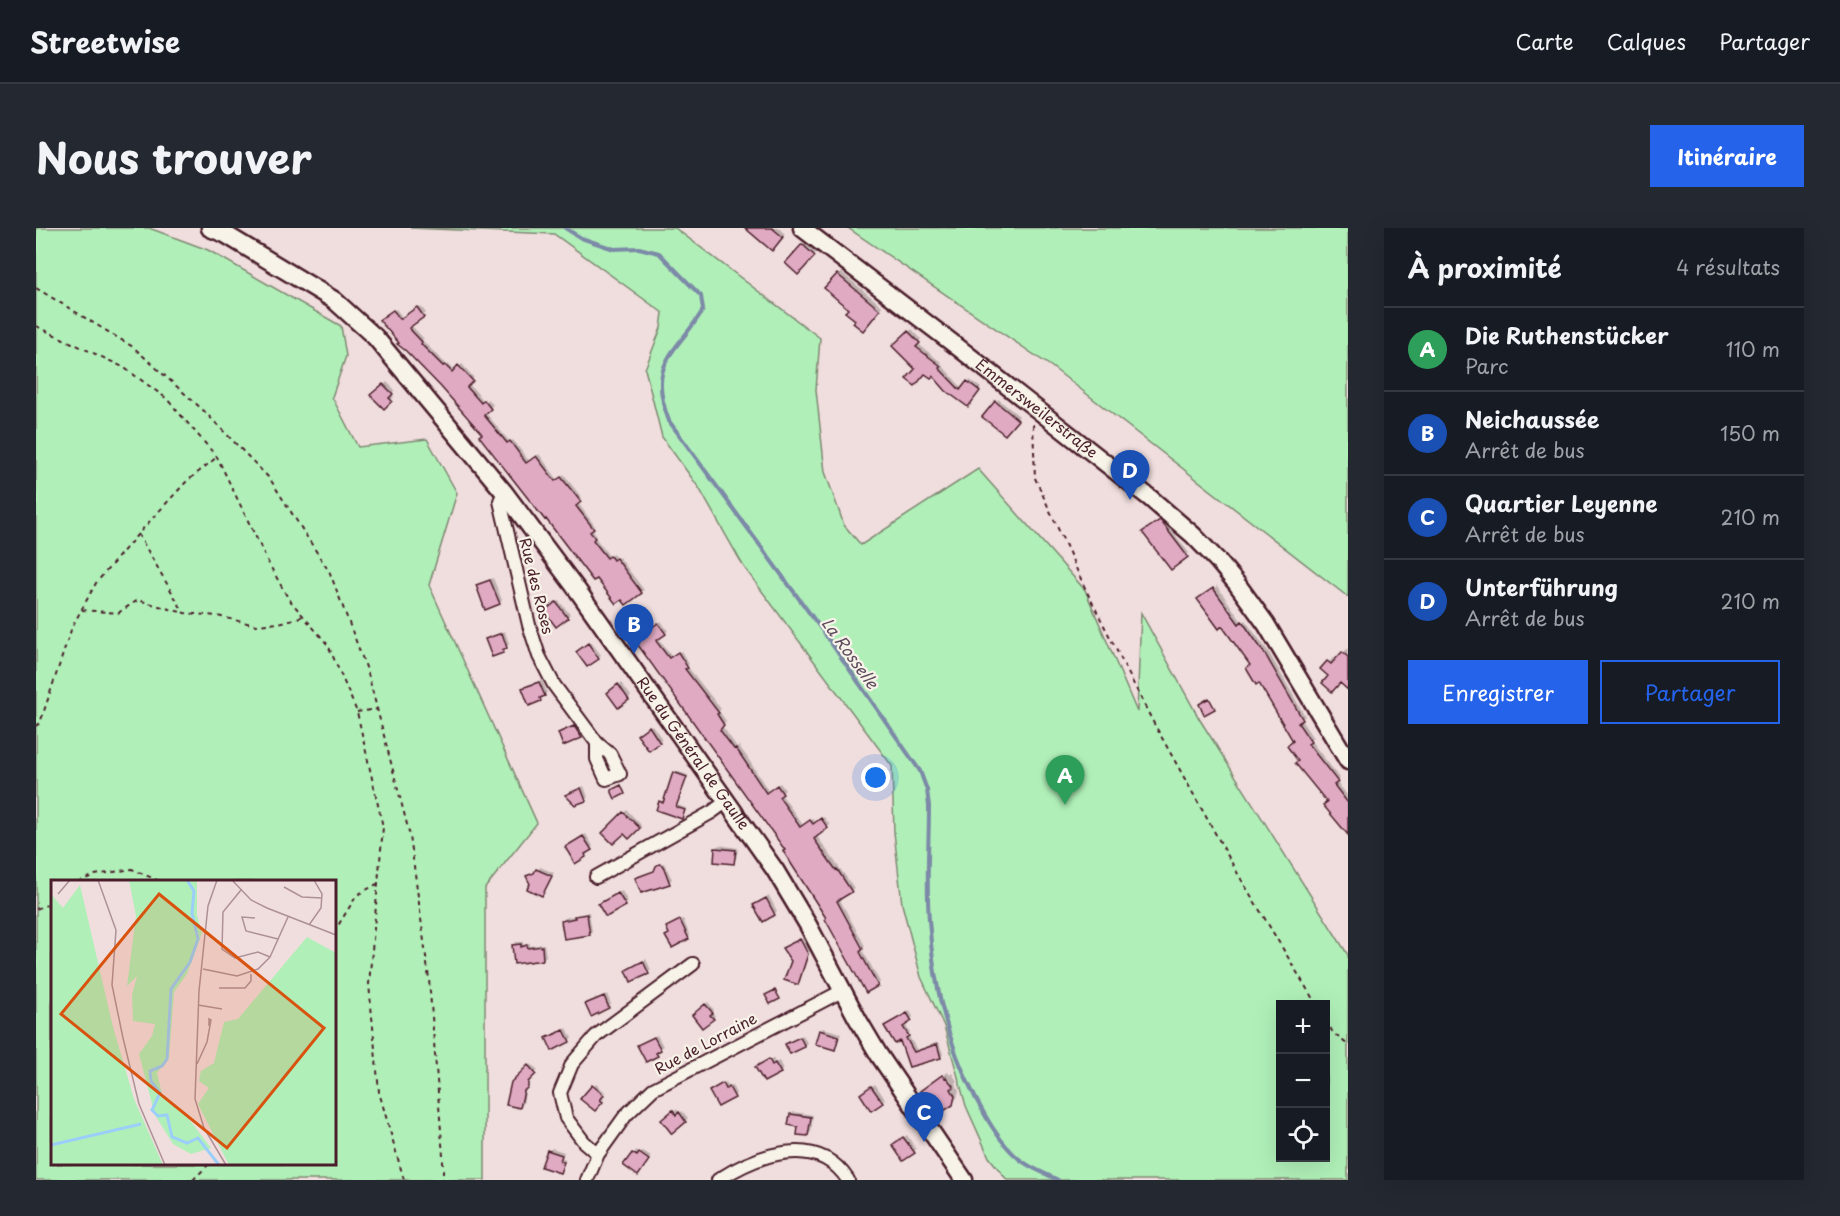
<!DOCTYPE html>
<html lang="fr">
<meta charset="utf-8">
<style>
body{margin:0;font-family:"Playpen Sans",sans-serif;background:#242831;color:#f1f3f6}
.controls{position:absolute;right:18px;bottom:18px;display:grid;overflow:hidden;border-radius:0px;box-shadow:0 6px 24px #0002}
.controls button{width:54px;height:54px;display:grid;place-items:center;padding:0;border:0;border-bottom:2px solid #363941;background:#171b24;color:#f1f3f6;font:30px sans-serif}
.you{position:absolute;left:840px;top:550px;width:21px;height:21px;margin:-15px;border:4px solid #fff;border-radius:50%;background:#1a73e8;box-shadow:0 0 0 9px #1a73e833}
.badge{display:grid;place-items:center;width:39px;height:39px;border-radius:50%;background:#2563eb;color:#fff;font-size:20px;font-weight:700}
.pin{position:absolute;translate:-50% -50px;filter:drop-shadow(0 2px 3px #0008)}
.pin::after{content:'';position:absolute;top:32px;width:21px;height:18px;background:inherit;clip-path:polygon(0 0,100% 0,50% 100%)}
.list{margin:0;padding:0;list-style:none}
h2{display:flex;justify-content:space-between;align-items:center;height:78px;margin:0;padding:0 24px;font-size:26px}
h2 small{font-size:20px;font-weight:400;color:#9ea1a6}
.list li{display:grid;grid-template-columns:39px 1fr auto;gap:18px;align-items:center;box-sizing:border-box;height:84px;padding:0 24px;border-top:2px solid #363941}
.list b{display:block;font-size:22px;white-space:nowrap}
.list p{margin:0;font-size:20px;white-space:nowrap;color:#9ea1a6}
.list em{font-size:20px;font-style:normal;color:#9ea1a6}
.actions{display:flex;gap:12px;padding:18px 24px}
.actions a{flex:1;padding:14px 0;border:2px solid #2563eb;border-radius:0px;text-align:center;font-size:21px;color:#2563eb}
.actions .main{background:#2563eb;color:#fff}
.icon{flex:none;width:33px;height:33px;fill:none;stroke:currentColor;stroke-width:2;stroke-linecap:round;stroke-linejoin:round}
.map{position:relative;flex:none;width:1312px;height:952px;overflow:hidden;border-radius:0px}
header{display:flex;align-items:center;gap:36px;box-sizing:border-box;height:84px;padding:0 30px;background:#171b24;border-bottom:2px solid #363941}
header strong{font-size:28px}
nav{display:flex;gap:33px;margin-inline-start:auto;font-size:21px}
.intro{display:flex;align-items:center;justify-content:space-between;box-sizing:border-box;height:144px;padding:0 36px}
h1{margin:0;font-size:42px}
.button{padding:15px 27px;border-radius:0px;background:#2563eb;color:#fff;font-size:21px;font-weight:700}
main{display:flex;gap:36px;padding:0 36px}
aside{flex:1;background:#171b24;border-radius:0px;box-shadow:0 6px 24px #0002}
.map>svg:first-child{display:block}
.green{fill:#b0f0b8;stroke:#7d8872;stroke-width:1.5;fill-rule:evenodd}
.shadow{fill:#0003}
.lines{fill:none;stroke-linecap:round;stroke-linejoin:round}
.stream{stroke:#7b89a7;stroke-width:4}
.building{fill:#e0aac2;stroke:#4a1f2b;stroke-width:1.5}
.minor-casing{stroke:#4a1f2b;stroke-width:16}
.secondary-casing{stroke:#4a1f2b;stroke-width:21}
.path{stroke:#4a1f2b;stroke-width:2;stroke-dasharray:4.5 4.5;stroke-linecap:butt}
.minor{stroke:#f7f3e8;stroke-width:12}
.secondary{stroke:#f7f3e8;stroke-width:16}
.labels{text-anchor:middle;stroke-width:4.5;stroke-linejoin:round;paint-order:stroke}
.street-label{font-size:15px;fill:#4a1f2b;stroke:#f7f3e8}
.water-label{font-size:16px;font-style:italic;fill:#5e4b5e;stroke:#f7f3e8}
.inset-river{fill:none;stroke:#9bcff9;stroke-width:3}
.inset-road{fill:none;stroke:#ae9196;stroke-width:1.5}
.view{fill:#d8530f;fill-opacity:0.15;stroke:#d8530f;stroke-width:3}
.inset-edge{fill:none;stroke:#4a1f2b;stroke-width:3}
</style>
<header>
<strong>Streetwise</strong>
<nav><a>Carte</a><a>Calques</a><a>Partager</a></nav>
</header>
<div class="intro"><h1>Nous trouver</h1><a class="button">Itinéraire</a></div>
<main>
<div class="map">
<svg width="1312" height="952" viewBox="0 0 1312 952">
<rect width="100%" height="100%" fill="#f0dddd"/>
<filter id="ink" filterUnits="userSpaceOnUse"><feTurbulence type="fractalNoise" baseFrequency=".0167" numOctaves="2"/><feDisplacementMap in="SourceGraphic" scale="12" xChannelSelector="R" yChannelSelector="G"/><feConvolveMatrix kernelMatrix="1 2 1 2 8 2 1 2 1" color-interpolation-filters="sRGB"/></filter>
<g filter="url(#ink)">
<path class="green" d="M0 0H113L172 22 305 98 310 128 296 169 322 219 391 211 421 265 393 357 501 595 449 660V952H0ZM16 654H298V936H16Z
M374 0H639L784 110 780 162 789 244 808 297 825 317 942 241 1049 362 1101 484 1105 385 1164 492 1312 727V952H971L953 929 930 878 908 798 885 749 866 676 858 604 856 538 708 339 663 260 626 209 609 141 625 100 627 85 518 6ZM1244 776H1290V930H1244Z
M812 0H1312V369L1016 139Z"/>
<path class="shadow" d="M712 0H743L749 6 736 21Z
M770 14 781 24 761 44 751 35Z
M805 44 846 78 830 98 821 92 814 81 791 60Z
M384 78 390 85 375 97 388 111 386 112 411 137 412 136 419 143 426 136 438 150 432 155 449 174 452 171 457 177 449 184 474 214 477 212 493 233 503 226 522 252 528 247 546 270 542 275 559 298 556 301 560 307 558 308 574 329 577 326 581 331 583 329 608 362 605 364 590 375 448 205 365 115 348 90 360 81 367 90Z
M876 101 885 111 881 115 906 135 905 136 927 161 934 152 945 160 935 174 897 146 880 141 858 118Z
M351 154 359 162 355 166 358 169 348 179 337 167Z
M962 171 983 188 972 202 960 174Z
M1127 291 1153 325 1151 328 1110 301Z
M457 350 466 372 464 375 450 380 442 358Z
M1181 358 1206 394 1209 392 1232 423 1269 488 1265 492 1277 510 1274 512 1304 550 1300 553 1312 568V606L1289 577 1293 574 1263 532 1259 513 1215 436 1166 369Z
M523 373 534 386 531 389 513 381Z
M601 380 615 400 625 393 632 403 622 410 636 429 645 423 653 436 651 438 685 481 683 483 690 493 686 498 701 519 703 518 711 529 733 564 744 555 749 562 745 566 767 597 777 591 780 595 788 589 794 597 780 607 818 660 803 670 829 718 826 721 844 754 842 757 831 763 792 690 751 621 588 389Z
M469 403 473 416 466 424 451 411 454 409Z
M555 414 565 427 562 430 545 422Z
M1312 420V459L1311 460 1286 441 1297 430 1300 432Z
M506 452 511 464 504 472 488 460 491 457Z
M585 455 595 468 592 471 576 462Z
M541 496 548 506 545 508 524 505Z
M616 497 626 511 613 521 606 504Z
M640 543 652 547 641 577 650 580 646 589 624 574 626 572 629 573Z
M548 558 552 569 549 572 531 567Z
M591 582 605 597 593 609 588 604 568 605Z
M550 606 557 618 551 623 552 625 550 628 540 634 534 617Z
M683 617 702 620 700 631 697 634 681 620Z
M628 635 636 651 633 654 601 651 603 648 620 642 624 636Z
M504 639 518 645 506 666 495 656 492 649 501 644Z
M586 663 592 674 589 677 567 673Z
M733 668 741 683 738 686 722 674Z
M553 684 556 703 554 706 526 693 529 690Z
M647 691 654 708 652 710 634 705V697Z
M767 710 774 723 764 753 762 755 751 718Z
M480 714H487V717L494 715V718L508 716 510 728 507 731 477 717Z
M610 731 615 742 612 744 591 742Z
M571 766 575 776 573 779 551 776Z
M672 774 678 782 676 784 679 788 677 790 658 787Z
M874 783 877 789 869 796 874 805 872 807 881 822 903 815 907 826 905 829 874 837 865 811 852 796Z
M531 800 536 810 533 813 512 810Z
M787 800 805 805 801 817 798 820 784 803Z
M621 807 627 818 622 822 623 824 621 827 603 817Z
M767 807 771 815 768 817 754 814Z
M737 830 739 835 743 833 747 841 744 844 724 836Z
M495 836 502 842 495 850 494 855 490 859 487 876 484 878 476 855Z
M912 844 914 847 916 845 921 853 919 855 923 862 921 870 916 875 885 863Z
M690 854 693 859 696 857 700 866 698 868 675 863Z
M560 856 569 864 566 868 568 871 559 881 546 871Z
M839 856 849 871 846 874 829 863Z
M640 881 644 885 646 883 652 890 649 893 630 889Z
M758 884 777 887 775 904 772 907 755 886Z
M871 907 880 921 878 924 861 914Z
M516 920 528 924 526 930 530 931 523 944 513 923Z
M600 923 604 926 607 923 615 928 605 943 589 937Z"/>
<g class="lines">
<path class="stream" d="M529 0 545 10 578 21 603 20 623 25 665 68 667 82C640 126 610 134 633 193L791 409 884 543 891 562 893 578C893 616 890 654 893 692 897 755 911 815 940 871 951 891 964 915 982 930 993 940 1009 945 1022 952"/>
</g>
<path class="building" d="M709 0H736L747 9 736 23Z
M766 16 779 28 762 47 749 35Z
M801 46 844 82 827 103 817 95 819 92 809 84 812 81 788 60Z
M381 79 388 89 373 100 386 114 385 116 407 138 409 137 416 144 422 137 437 153 431 159 445 175 448 172 455 181 448 187 471 215 474 213 490 235 500 228 519 253 525 249 545 274 540 278 558 301 554 304 559 310 557 312 571 330 574 328 577 332 580 330 606 365 590 377 586 372 580 376 561 351 557 353 510 291 509 292 443 208 446 206 405 159 370 123 361 116 363 115 343 92 357 82 364 91Z
M872 103 884 115 880 119 905 138 903 140 924 162 931 153 944 163 932 179 910 163 897 148 895 150 889 146 879 158 870 151 879 141 856 118Z
M347 156 357 166 353 170 356 173 348 181 334 167Z
M959 173 982 192 969 207 946 189Z
M1124 292 1152 329 1135 342 1106 304Z
M454 352 464 376 449 382 440 357Z
M1177 360 1203 396 1206 393 1229 426 1267 492 1262 495 1275 514 1272 516 1302 554 1298 557 1312 575V607L1287 577 1291 574 1259 535 1262 533 1251 518 1257 513 1223 455 1220 457 1210 440 1214 437 1186 398 1183 401 1161 371Z
M520 374 532 390 520 399 508 383Z
M597 381 612 402 622 395 630 406 620 413 633 430 642 424 652 440 649 441 683 485 681 486 688 497 684 502 698 521 700 520 730 565 741 557 747 566 743 569 764 599 774 592 777 596 785 590 792 600 778 611 800 642 801 641 816 664 801 673 827 721 824 724 842 758 830 765 789 691 790 690 747 623 749 622 584 392Z
M466 405 471 420 466 422 467 425 456 429 449 411Z
M552 415 563 431 551 439 540 424Z
M1306 424 1312 429V462L1304 455 1296 464 1286 455 1292 448 1284 441 1291 433 1295 436Z
M503 454 509 468 504 470 505 473 493 478 486 460Z
M582 456 593 472 582 480 571 465Z
M1173 470 1179 481 1168 487 1163 476Z
M538 498 546 510 527 518 522 505Z
M613 498 624 515 613 523 601 507Z
M637 544 651 549 640 579 649 582 646 591 620 582 623 573 627 575Z
M585 557 589 566 579 571 575 562Z
M545 560 550 573 539 577 529 567Z
M587 584 604 600 593 611 588 606 577 616 566 605Z
M547 608 556 622 549 626 550 629 539 636 529 619Z
M679 620 700 622 698 636 678 634Z
M623 636 626 637 628 640 634 656 605 665 599 650 618 643 620 638Z
M500 641 516 648 506 668 491 661 494 656 490 648 498 645Z
M582 665 590 678 572 688H569L562 676Z
M730 670 739 687 727 694 717 677Z
M551 686 554 707 528 711 525 693 539 690 538 688Z
M644 692 653 711 636 720 629 708 633 706 630 699Z
M764 711 772 726 762 757 748 752 755 733 746 720Z
M485 716V719L491 717 492 720 506 718 507 732 478 736 476 717Z
M607 733 613 746 595 754 590 742Z
M739 762 744 771 734 776 729 767Z
M568 768 573 780 555 789 549 776Z
M669 776 677 785 674 787 678 791 666 800 656 787Z
M871 785 876 793 867 799 873 808 870 810 878 824 901 816 905 830 873 839 864 813 859 816 848 798Z
M528 802 534 814 516 823 510 810Z
M783 802 803 808 799 822 779 816Z
M618 809 625 822 620 825 622 828 610 834 601 817Z
M764 809 769 819 754 826 749 816Z
M733 831 736 837 739 835 745 845 728 854 719 839Z
M492 837 500 846 492 854V859L488 863 484 880 470 877 475 854Z
M906 847 909 850 910 849 918 859 915 861 919 868 917 877 900 888 884 863Z
M687 855 690 861 693 859 699 870 682 879 673 863Z
M556 857 568 867 564 872 567 874 559 883 544 871Z
M835 858 847 875 835 883 824 866Z
M637 882 640 887 643 884 650 894 636 906 625 892Z
M754 886 775 889 772 908 761 907 762 899 752 897Z
M867 909 879 925 867 933 856 917Z
M511 922 526 927 524 933 528 934 524 945 505 939Z
M596 925 601 928 603 925 613 932 602 948 587 937Z"/>
<g class="lines">
<g class="minor-casing">
<path id="minor" d="M468 264 464 273 493 397 503 428 518 457 561 515 574 526 584 546 570 551 561 531V515
M560 649 676 584 691 573
M562 926 548 914 530 890 524 865 536 836 560 808 657 736
M551 952 562 926 590 887 617 861 806 763
M682 952C721 927 781 904 812 952"/>
</g>
<g class="secondary-casing">
<g id="secondary">
<path id="s1" d="M174 0 189 6 298 72 339 109 468 264 542 363 739 642 772 697 821 790 843 827 928 952"/>
<path id="s2" d="M766 0 923 120 1114 270 1157 307 1182 333 1201 356 1230 396 1312 533"/>
</g>
</g>
<path class="path" d="M0 60 97 119 167 182 234 251 294 345 331 442 374 608 393 751 407 928V952
M0 98 87 139 130 170 181 229 233 336 252 370 292 417 321 484 347 599 333 756 343 864 368 952
M997 196 999 250 1050 362 1116 492 1202 646 1280 776
M102 306 148 385 181 388 220 397 243 395 268 388
M46 382 82 385 102 372 148 385
M321 484 342 481
M0 498 4 495 36 399 60 355 102 306 150 254 181 229
M42 654 59 647 96 641 125 654
M137 654H178
M0 681 16 675
M298 704 321 667 341 656
M1290 792 1297 805 1312 817
M157 952 173 936"/>
<use href="#minor" class="minor"/>
<use href="#secondary" class="secondary"/>
</g>
</g>
<g class="labels">
<g class="street-label">
<text dy="5" stroke="none"><textPath href="#s2" startOffset="296">Emmersweilerstraße</textPath></text>
<text transform="translate(500 358) rotate(76)" y="5">Rue des Roses</text>
<text dy="5" stroke="none"><textPath href="#s1" startOffset="723">Rue du Général de Gaulle</textPath></text>
<text transform="translate(670 816) rotate(-28)" y="5">Rue de Lorraine</text>
</g>
<g class="water-label">
<text transform="translate(814 425) rotate(54)" y="6">La Rosselle</text>
</g>
</g>
<g transform="translate(15 652)">
<rect width="285" height="285" fill="#f0dddd"/>
<path d="M78 0H146V35L151 53 136 94 123 112 118 177 106 193 111 214 138 239 160 268 140 274 122 264 104 235 88 174 101 156 104 144 82 141 81 115 86 96 76 106 85 36ZM29 5 62 147 83 219 112 285H0V14L12 28ZM256 57 285 73V285H178L147 224 158 208 148 201 150 191 163 183 173 142 187 139Z" fill="#b0f0b8"/>
<path class="inset-river" d="M136 0 143 11 141 33 147 59 139 82 120 109 116 179 111 186 99 191 100 201 109 213 101 230 107 236 116 235 121 257 136 263 147 258 168 285M0 265 90 244"/>
<path class="inset-road" d="M47 0 65 50 61 105 72 158 88 224 114 285M166 0 157 26 148 111 144 219 153 248 175 285M181 0 200 20 216 28 285 55M233 7 251 17 271 18M190 10 172 32 171 69 184 78 207 72 219 77M7 14 19 0M204 38 191 37 195 51 227 59M258 45 270 28 271 14 263 0M152 89 186 96 207 89 219 77 237 37M168 108H194L200 101V94M147 125 171 129M146 184 156 162 160 140 158 139V146"/>
<path class="view" d="M108 14 273 148 176 268 10 134Z"/>
<rect width="285" height="285" class="inset-edge"/>
</g>
</svg>
<div class="controls">
<button>+</button>
<button>−</button>
<button><svg class="icon" aria-label="locate" viewBox="0 0 24 24"><circle cx="12" cy="12" r="6"/><path d="M12 2v4M12 18v4M2 12h4M18 12h4"/></svg></button>
</div>
<div class="you"></div>
<div class="pin badge" style="left:1029px;top:577px;background:#2e9e5b">A</div>
<div class="pin badge" style="left:598px;top:426px;background:#1a4fb4">B</div>
<div class="pin badge" style="left:888px;top:914px;background:#1a4fb4">C</div>
<div class="pin badge" style="left:1094px;top:272px;background:#1a4fb4">D</div>
</div>
<aside>
<h2>À proximité<small>4 résultats</small></h2>
<ul class="list">
<li><span class="badge" style="background:#2e9e5b">A</span><div><b>Die Ruthenstücker</b><p>Parc</p></div><em>110 m</em></li>
<li><span class="badge" style="background:#1a4fb4">B</span><div><b>Neichaussée</b><p>Arrêt de bus</p></div><em>150 m</em></li>
<li><span class="badge" style="background:#1a4fb4">C</span><div><b>Quartier Leyenne</b><p>Arrêt de bus</p></div><em>210 m</em></li>
<li><span class="badge" style="background:#1a4fb4">D</span><div><b>Unterführung</b><p>Arrêt de bus</p></div><em>210 m</em></li>
</ul>
<div class="actions"><a class="main">Enregistrer</a><a>Partager</a></div>
</aside>
</main>
